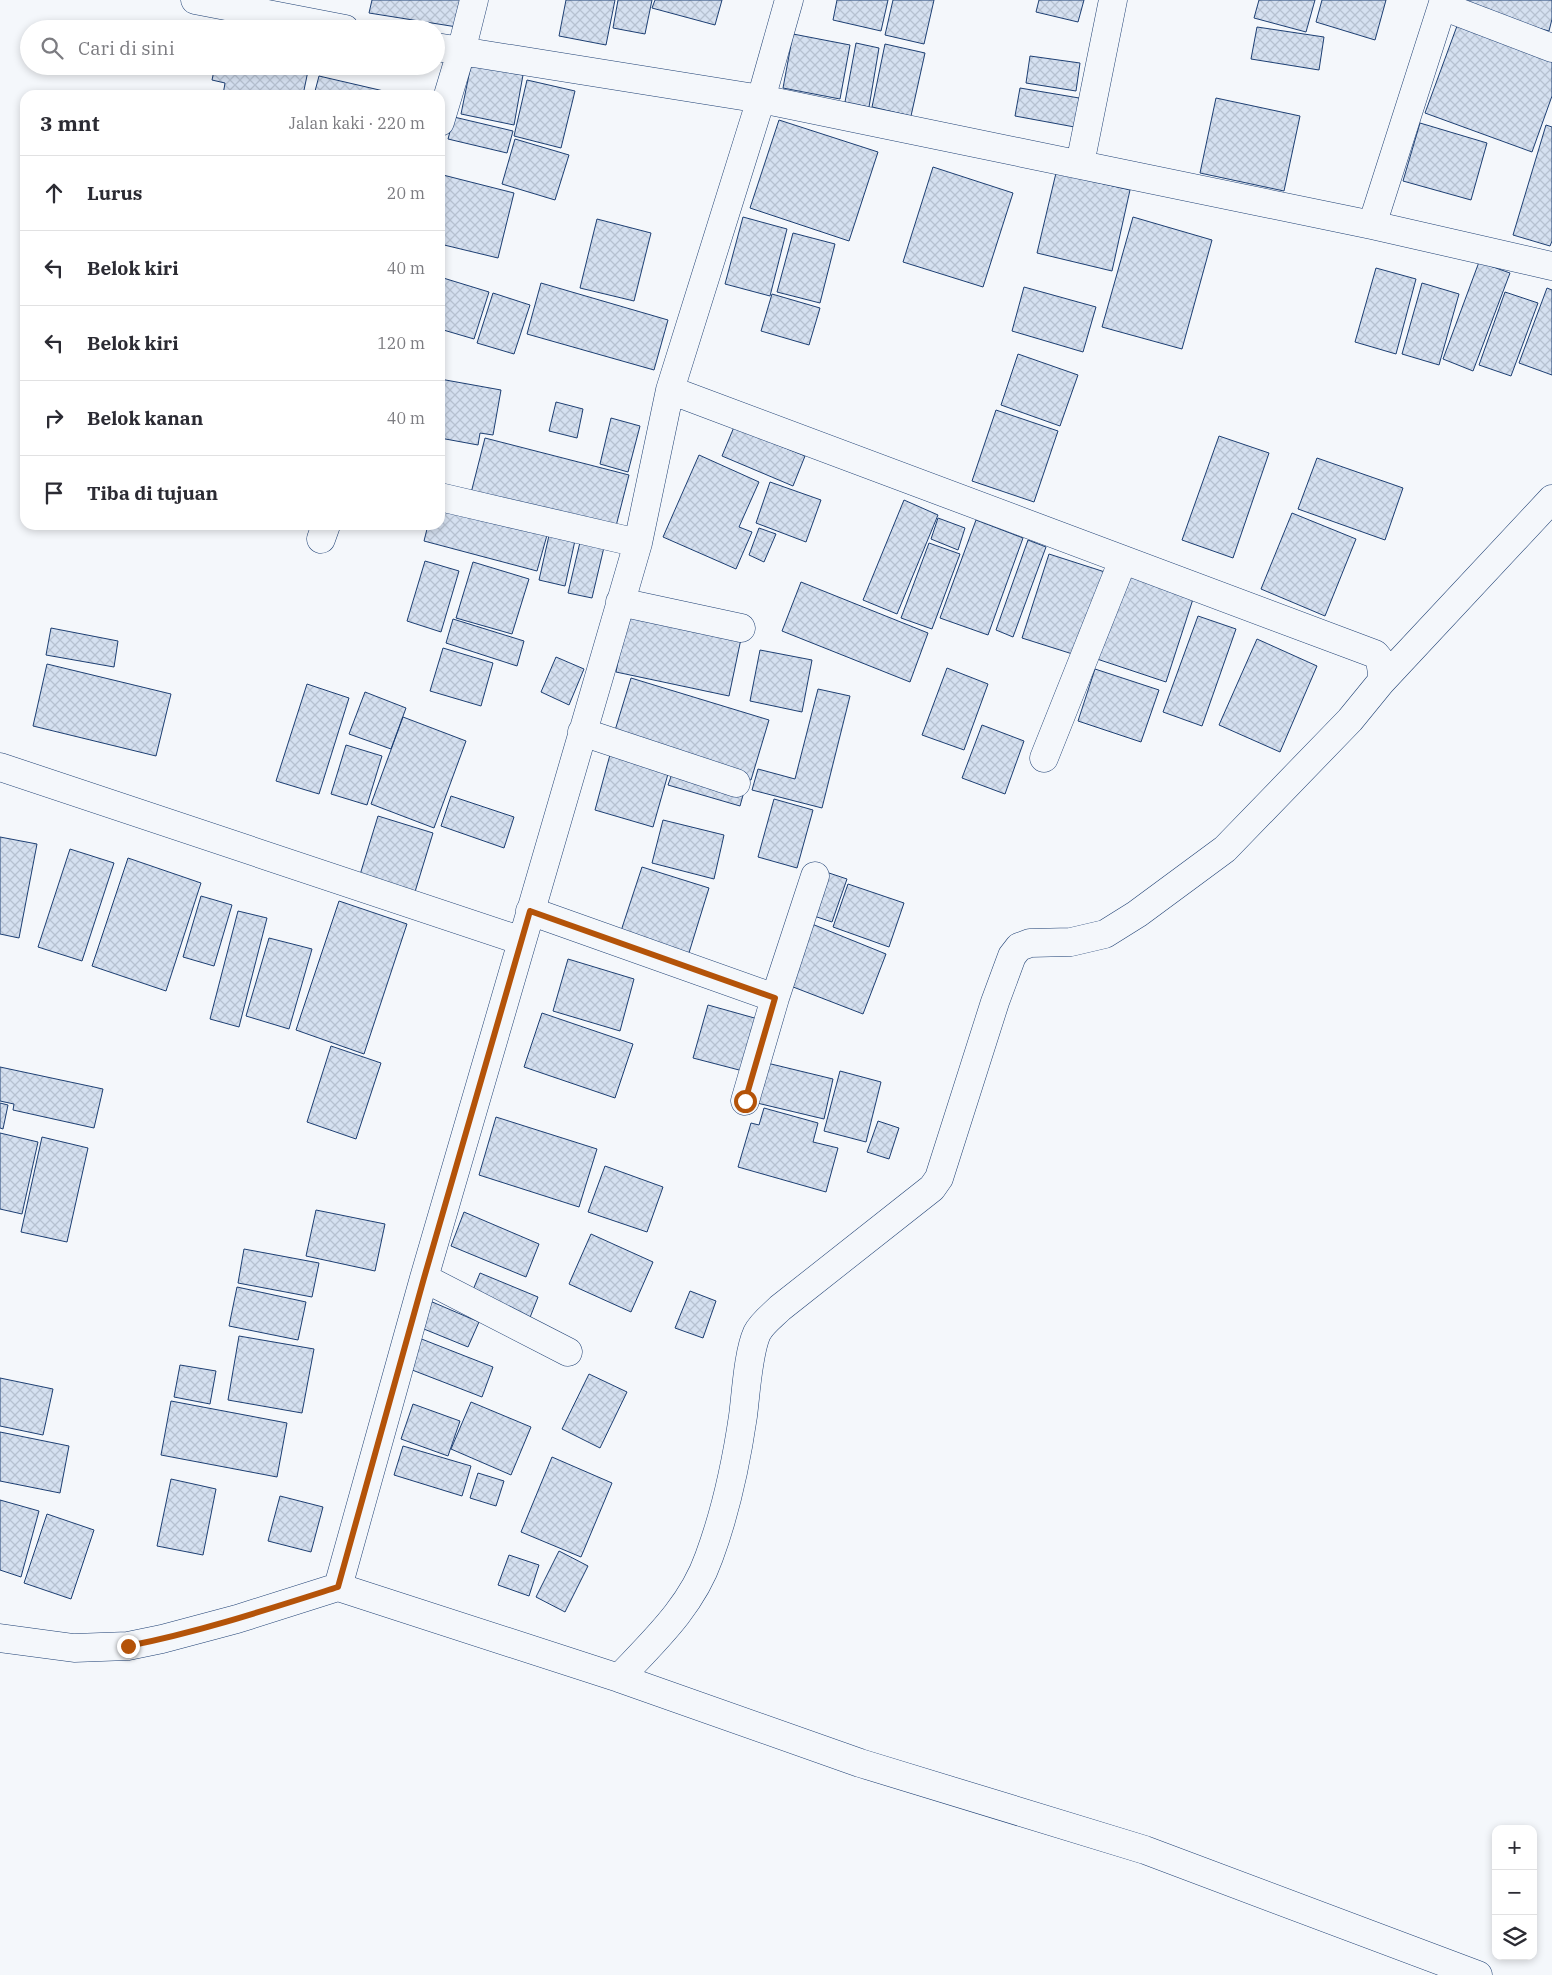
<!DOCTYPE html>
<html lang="id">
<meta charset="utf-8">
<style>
body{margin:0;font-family:"IBM Plex Serif",serif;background:#f2f2f3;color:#2b2b33}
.controls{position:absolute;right:15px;bottom:15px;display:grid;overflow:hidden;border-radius:10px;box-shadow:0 2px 8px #0003}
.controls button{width:45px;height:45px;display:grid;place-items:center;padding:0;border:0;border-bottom:1px solid #e1e1e2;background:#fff;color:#2b2b33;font:25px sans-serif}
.stop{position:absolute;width:15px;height:15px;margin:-11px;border:4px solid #b45309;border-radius:50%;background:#fff}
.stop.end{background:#b45309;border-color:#fff;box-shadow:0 1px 5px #0008}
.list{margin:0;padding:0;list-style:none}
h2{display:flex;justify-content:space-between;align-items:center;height:65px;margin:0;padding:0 20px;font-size:21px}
h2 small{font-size:16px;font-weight:400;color:#7c7c81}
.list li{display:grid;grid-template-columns:32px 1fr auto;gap:15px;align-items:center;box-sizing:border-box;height:75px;padding:0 20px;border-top:1px solid #e1e1e2}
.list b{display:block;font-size:19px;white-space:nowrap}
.list em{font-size:16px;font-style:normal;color:#7c7c81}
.icon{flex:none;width:28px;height:28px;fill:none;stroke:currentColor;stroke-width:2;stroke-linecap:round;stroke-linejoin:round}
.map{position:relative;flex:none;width:1552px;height:1975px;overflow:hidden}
.search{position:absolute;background:#fff;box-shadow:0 2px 8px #0003;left:20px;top:20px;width:425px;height:55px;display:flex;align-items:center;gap:12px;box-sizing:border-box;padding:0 18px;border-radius:28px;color:#7c7c81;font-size:19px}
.panel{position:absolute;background:#fff;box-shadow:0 2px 8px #0003;left:20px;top:90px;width:425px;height:440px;border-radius:15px}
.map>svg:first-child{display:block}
.building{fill:url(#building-cross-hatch);stroke:#1d3f73}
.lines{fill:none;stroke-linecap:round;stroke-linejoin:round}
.minor-casing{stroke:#1d3f73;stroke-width:29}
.minor{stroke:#f4f7fb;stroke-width:28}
.route{stroke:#b45309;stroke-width:6}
</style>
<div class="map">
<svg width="1552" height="1975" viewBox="0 0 1552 1975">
<defs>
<pattern id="building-cross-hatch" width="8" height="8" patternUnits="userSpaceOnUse" patternTransform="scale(1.25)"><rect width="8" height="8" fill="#d5e0f0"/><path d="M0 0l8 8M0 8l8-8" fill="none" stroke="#b6c1d1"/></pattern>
</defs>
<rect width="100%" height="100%" fill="#f4f7fb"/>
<path class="building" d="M372 0H462L457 27 369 13Z
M566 0H615L606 45 559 36Z
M618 0H652L645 34 613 28Z
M655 0H722L715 25 652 8Z
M837 0H888L881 31 833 20Z
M893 0H934L924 44 885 35Z
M1039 0H1084L1078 22 1036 12Z
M1259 0H1315L1306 32 1254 18Z
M1322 0H1386L1375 40 1316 22Z
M1461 0H1552V19L1549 31 1459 7Z
M224 15 281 29H222Z
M1457 26 1552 61V96L1532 152 1425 113Z
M1257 27 1324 37 1319 70 1251 59Z
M793 34 850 45 840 99 783 88Z
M856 43 879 48 869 107 845 102Z
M885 44 925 53 911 116 872 107Z
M1030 56 1080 63 1076 91 1026 83Z
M471 65 523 75 514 125 461 114Z
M215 66H309L303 95H223L225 83 212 80Z
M319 76 401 95H314Z
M527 80 575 91 561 148 514 136Z
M1020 88 1085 99 1080 128 1015 116Z
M1216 98 1300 116 1284 191 1200 173Z
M454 117 513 131 507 153 448 139Z
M779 120 878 152 849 241 750 208Z
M1420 123 1487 143 1471 200 1403 181Z
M1546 125 1552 127V241L1550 246 1513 235Z
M515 139 569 155 555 200 502 184Z
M933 167 1013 193 983 287 903 262Z
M1056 173 1130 190 1112 271 1037 253Z
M443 175 514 193 498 258 440 244V187Z
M743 217 787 229 770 296 725 284Z
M1133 217 1212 240 1182 349 1102 327Z
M597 219 651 233 634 301 580 288Z
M793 233 835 244 820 303 777 292Z
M1479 262 1510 273 1473 371 1443 359Z
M1376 268 1416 279 1396 354 1355 342Z
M440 277 489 292 474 339 440 329Z
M541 283 668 320 654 370 527 334Z
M1422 283 1459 294 1439 365 1402 354Z
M1024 287 1096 307 1083 352 1012 331Z
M1547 288 1552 290V375L1519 363Z
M1505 292 1538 303 1511 376 1479 365Z
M493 293 530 305 514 354 477 343Z
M772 294 820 308 809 345 761 331Z
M1018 354 1078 375 1060 426 1001 405Z
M440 379 501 390 493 435 480 433 478 445 440 438Z
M556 402 583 409 577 438 549 431Z
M996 410 1058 431 1034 502 972 481Z
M611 418 640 426 628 472 600 464Z
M734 427 805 456 793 486 722 456Z
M1219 436 1269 453 1233 558 1182 540Z
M485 438 629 475 614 534 470 497Z
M699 455 759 482 739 527 752 532 736 569 663 537Z
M1317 458 1403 488 1385 540 1298 509Z
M770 482 821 500 806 542 756 523Z
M440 498 549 528 537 571 424 541 428 525H440Z
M904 500 938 515 897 614 863 600Z
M1292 513 1356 539 1325 616 1261 589Z
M938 518 965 528 958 550 931 539Z
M976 520 1023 538 988 635 940 618Z
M759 528 776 534 764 562 749 555Z
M550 531 576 536 565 586 539 580Z
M581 538 605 543 592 598 568 593Z
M1028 540 1046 547 1013 637 996 630Z
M929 543 960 554 932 629 901 618Z
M1049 554 1108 573 1082 657 1022 638Z
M425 561 459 571 441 632 407 621Z
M473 562 529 579 512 634 456 618Z
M1126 573 1194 596 1166 682 1097 659Z
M801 582 928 633 910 682 782 631Z
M628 611 742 634 729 696 616 672Z
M1198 616 1236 629 1202 726 1163 712Z
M453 619 524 641 517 666 446 643Z
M51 628 118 641 114 667 46 655Z
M1257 639 1317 666 1280 752 1219 725Z
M443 648 493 663 481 706 430 691Z
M760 650 812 660 802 712 750 701Z
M556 657 584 669 569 705 541 692Z
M47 664 171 694 156 756 33 726Z
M947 668 988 684 964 750 922 735Z
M1095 669 1159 690 1141 742 1078 721Z
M631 678 769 720 751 780 613 737Z
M307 684 349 698 319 794 276 781Z
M818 689 850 696 822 808 752 790 758 769 795 779Z
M365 692 406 708 391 749 349 734Z
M403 717 466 741 434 828 371 804Z
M982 725 1024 741 1005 794 962 778Z
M346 745 382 756 367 805 331 794Z
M611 751 670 767 653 827 595 810Z
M674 768 745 788 740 806 668 785Z
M451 796 514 817 504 848 441 826Z
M774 799 813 810 797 868 758 857Z
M378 816 433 833 414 895 359 878Z
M663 820 724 835 714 879 652 863Z
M0 837 37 844 19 938 0 934Z
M70 849 114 863 82 961 38 947Z
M128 858 201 883 166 991 92 966Z
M642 867 709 888 688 956 620 934Z
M826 872 847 879 832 922 811 915Z
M848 884 904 903 889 947 833 927Z
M201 896 232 905 214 966 183 957Z
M339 901 407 924 364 1054 296 1030Z
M238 911 267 918 239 1027 210 1019Z
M812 924 886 954 863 1014 788 985Z
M269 938 312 949 289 1029 246 1016Z
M568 959 634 979 620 1031 553 1011Z
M708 1005 758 1019 743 1071 693 1058Z
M542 1013 633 1044 615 1098 524 1067Z
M331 1046 381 1063 356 1139 307 1122Z
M767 1063 833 1079 824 1119 757 1103Z
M0 1067 103 1089 94 1128 13 1110 14 1104 0 1101Z
M840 1071 881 1082 866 1142 824 1131Z
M0 1103 8 1105 3 1129 0 1128Z
M764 1108 818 1123 813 1142 838 1148 826 1192 738 1167 751 1123 759 1125Z
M496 1117 597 1149 579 1207 479 1175Z
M878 1121 899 1128 889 1159 867 1152Z
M0 1133 38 1142 22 1214 0 1209Z
M42 1137 88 1148 67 1242 21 1232Z
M605 1166 663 1187 647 1232 588 1212Z
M316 1210 385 1224 375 1271 306 1256Z
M464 1212 539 1244 526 1277 451 1246Z
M591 1234 653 1262 631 1312 569 1284Z
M244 1249 319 1263 312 1297 238 1283Z
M480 1273 538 1297 529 1320 470 1297Z
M237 1287 306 1302 298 1340 229 1326Z
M690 1291 716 1301 703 1338 675 1328Z
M430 1301 479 1322 468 1347 419 1327Z
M239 1336 314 1349 302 1413 228 1400Z
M419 1338 493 1367 482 1397 407 1368Z
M180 1365 216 1371 210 1404 174 1397Z
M589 1374 627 1392 600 1448 562 1429Z
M0 1378 53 1389 43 1435 0 1426Z
M171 1401 287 1423 277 1477 161 1455Z
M471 1402 531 1427 511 1475 451 1449Z
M413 1404 460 1421 448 1456 401 1439Z
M0 1432 69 1446 60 1493 0 1481Z
M403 1446 471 1466 462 1496 394 1475Z
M552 1457 612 1483 581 1557 521 1532Z
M478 1473 504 1481 496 1506 470 1498Z
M171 1479 216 1489 203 1555 157 1546Z
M280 1496 323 1507 311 1552 268 1541Z
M0 1500 39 1511 21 1577 0 1570Z
M47 1514 94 1530 71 1599 24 1583Z
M559 1551 588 1566 565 1612 536 1597Z
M509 1555 539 1565 529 1596 498 1585Z"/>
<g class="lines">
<g class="minor-casing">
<path id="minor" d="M195 0 345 29
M1442 6 1552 48
M436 47 761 99 1372 225 1552 266
M440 122 461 52 474 0
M1080 164 1113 0
M1372 225 1444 0
M440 497 638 543
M321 539 326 525
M620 602 741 628
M1381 682 1552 499
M582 732 736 783
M1044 758 1123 560
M0 767 522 941
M530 911 775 998
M745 1101 775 998 815 876
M424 1278 568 1352
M338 1587 424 1278 638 543 670 390 761 99 789 0
M0 1638 74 1648 128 1646 162 1639 237 1619 338 1587 619 1678 860 1763 1145 1850 1478 1975
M619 1678C654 1641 692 1606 709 1557 726 1511 736 1464 743 1416 746 1393 748 1353 757 1333 762 1323 772 1316 780 1308L932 1188 939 1178 995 1002 1012 956 1019 947 1030 943 1071 942 1105 934 1137 914 1225 849 1350 720 1381 682 1382 673 1380 660 1375 654 670 390"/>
</g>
<use href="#minor" class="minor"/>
</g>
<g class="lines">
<path class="route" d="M128 1646C199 1632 269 1609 338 1587L424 1278 530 911 775 998 745 1101"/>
</g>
</svg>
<div class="controls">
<button>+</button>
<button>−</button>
<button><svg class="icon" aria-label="layers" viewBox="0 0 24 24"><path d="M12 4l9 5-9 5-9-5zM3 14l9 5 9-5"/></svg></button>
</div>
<div class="stop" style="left:745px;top:1101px"></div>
<div class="stop end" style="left:128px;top:1646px"></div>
<div class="search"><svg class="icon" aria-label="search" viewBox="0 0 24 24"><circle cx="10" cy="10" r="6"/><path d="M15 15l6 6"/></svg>Cari di sini</div>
<section class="panel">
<h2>3 mnt<small>Jalan kaki · 220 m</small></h2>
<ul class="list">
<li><svg class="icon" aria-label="ahead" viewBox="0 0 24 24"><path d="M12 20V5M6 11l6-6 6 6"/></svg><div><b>Lurus</b></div><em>20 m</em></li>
<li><svg class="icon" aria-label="left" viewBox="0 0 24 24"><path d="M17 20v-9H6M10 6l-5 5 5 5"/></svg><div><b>Belok kiri</b></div><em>40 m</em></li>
<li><svg class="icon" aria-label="left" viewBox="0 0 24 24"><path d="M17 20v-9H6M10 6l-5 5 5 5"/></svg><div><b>Belok kiri</b></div><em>120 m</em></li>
<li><svg class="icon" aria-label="right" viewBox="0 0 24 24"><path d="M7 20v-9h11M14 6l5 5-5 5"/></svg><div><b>Belok kanan</b></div><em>40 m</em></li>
<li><svg class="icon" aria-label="arrive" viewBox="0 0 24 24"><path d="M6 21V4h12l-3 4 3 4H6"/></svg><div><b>Tiba di tujuan</b></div></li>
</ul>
</section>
</div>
